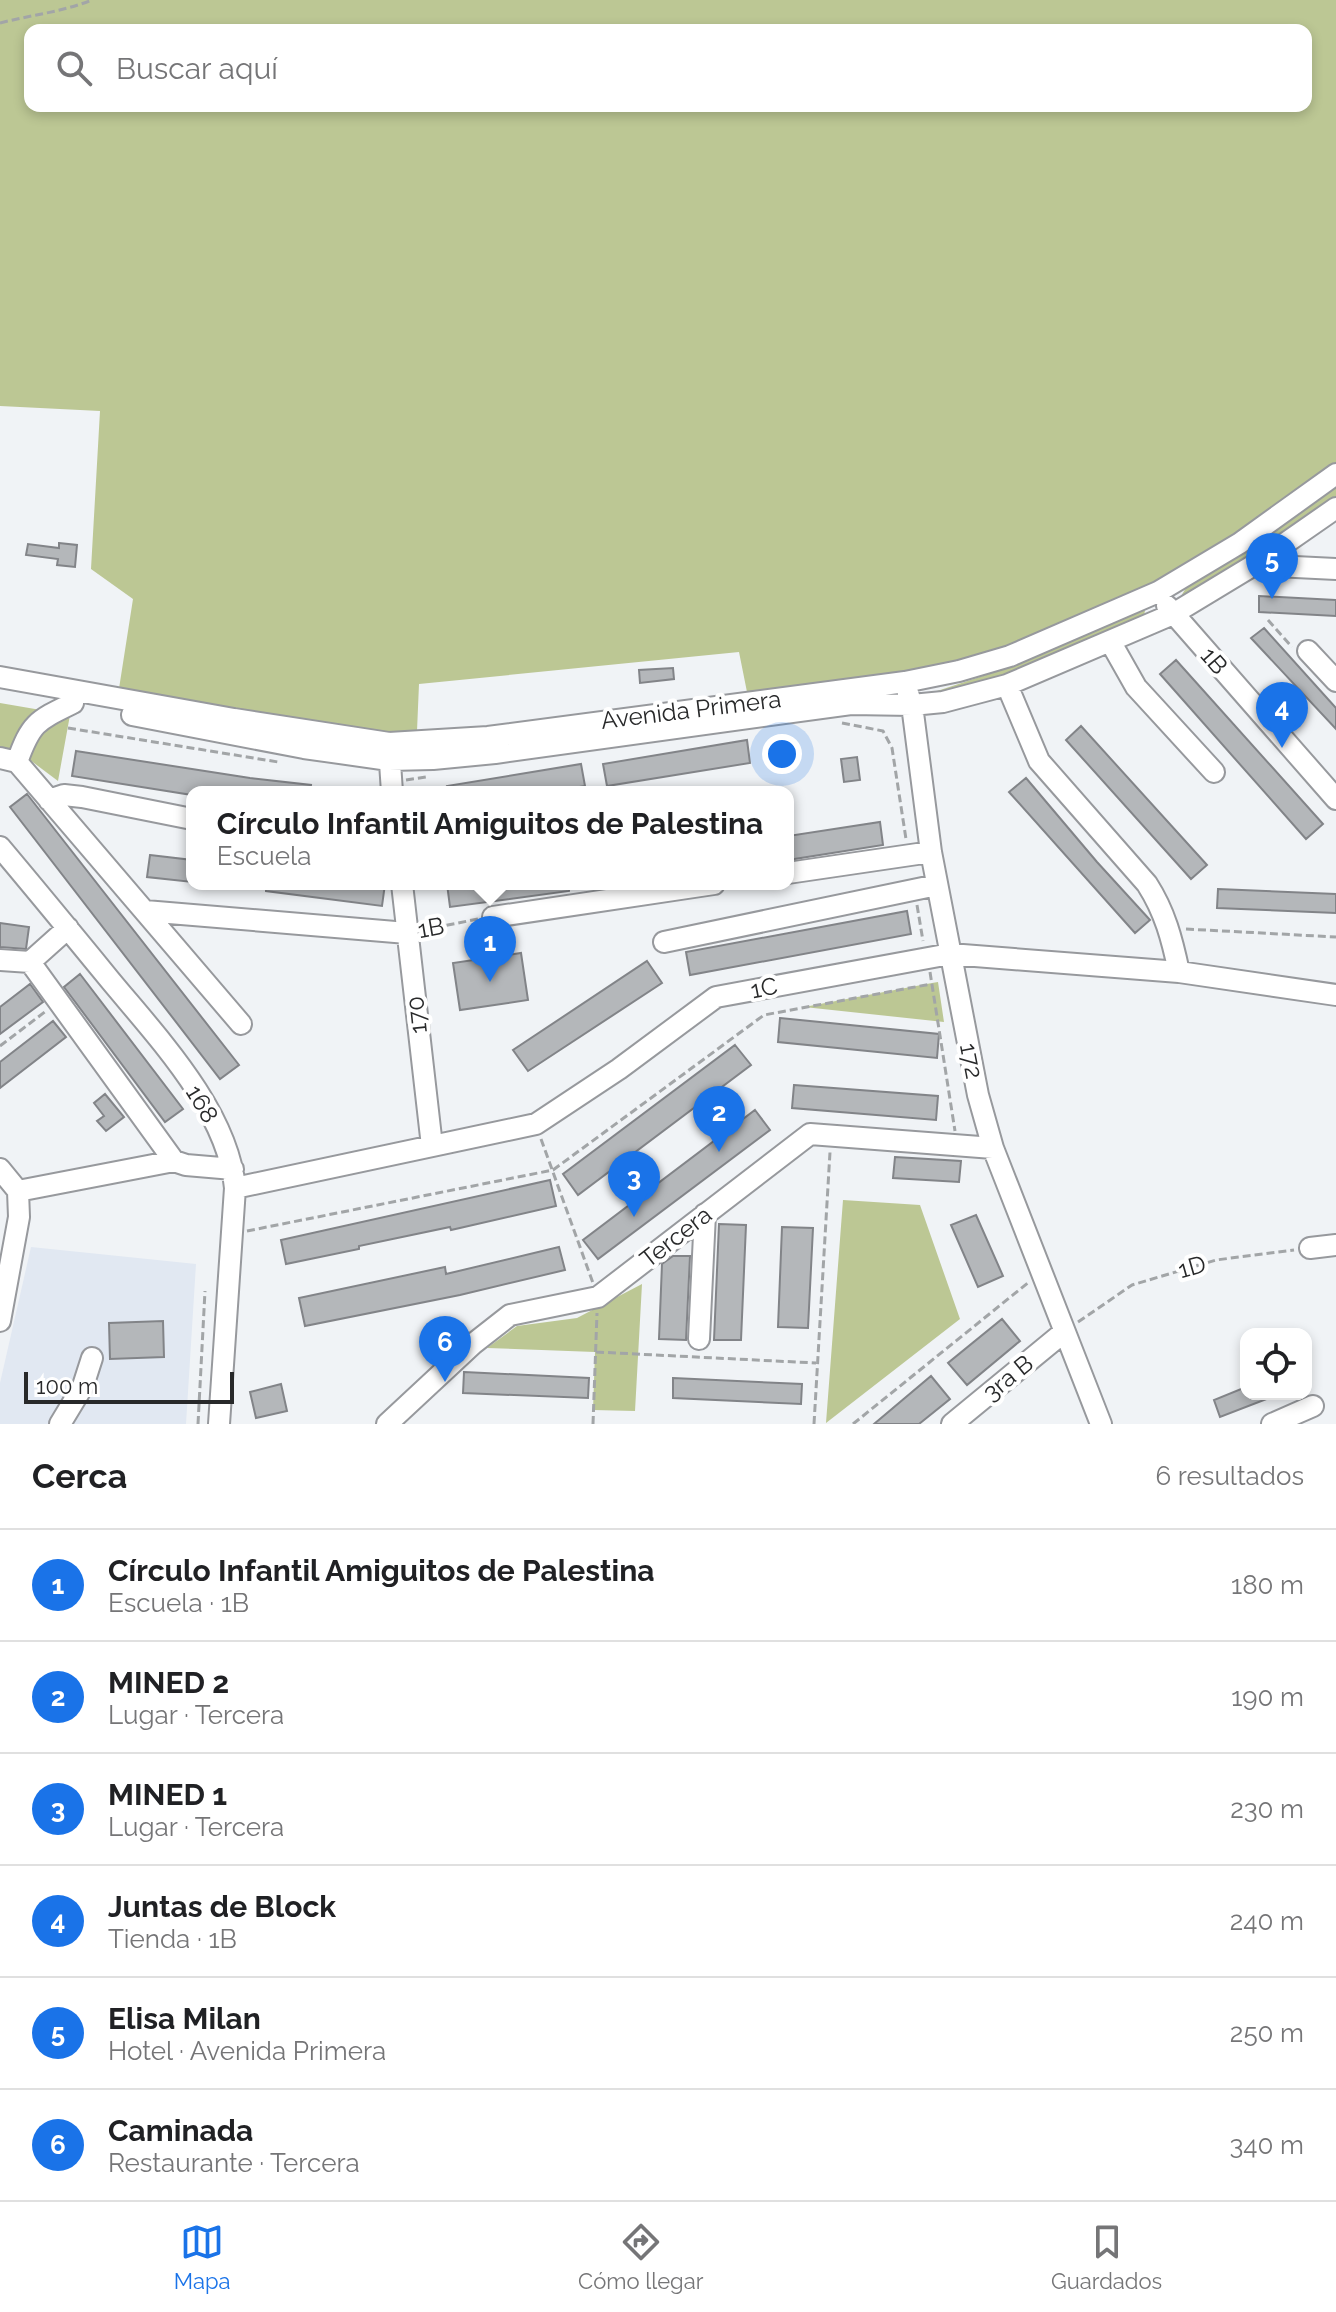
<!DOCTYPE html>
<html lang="es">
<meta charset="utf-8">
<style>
body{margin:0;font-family:Raleway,sans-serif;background:#f2f2f2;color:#202124}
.controls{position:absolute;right:24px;bottom:24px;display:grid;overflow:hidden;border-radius:16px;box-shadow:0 4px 12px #0003}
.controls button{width:72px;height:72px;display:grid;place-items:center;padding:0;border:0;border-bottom:2px solid #e0e0e0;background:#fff;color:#202124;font:40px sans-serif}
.scale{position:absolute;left:24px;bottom:20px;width:210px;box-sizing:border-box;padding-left:8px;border:4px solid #28292a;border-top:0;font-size:22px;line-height:28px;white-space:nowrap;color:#28292a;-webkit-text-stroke:6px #fff;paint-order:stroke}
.you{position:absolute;left:782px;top:754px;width:28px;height:28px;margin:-20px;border:6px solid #fff;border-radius:50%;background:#1a73e8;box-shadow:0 0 0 12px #1a73e833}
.badge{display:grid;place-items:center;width:52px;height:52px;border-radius:50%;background:#1a73e8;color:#fff;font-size:26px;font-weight:700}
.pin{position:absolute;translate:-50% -66px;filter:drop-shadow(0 2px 4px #0008)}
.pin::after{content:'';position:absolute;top:42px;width:28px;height:24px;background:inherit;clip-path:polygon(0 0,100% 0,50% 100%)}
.popup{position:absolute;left:186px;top:786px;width:608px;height:104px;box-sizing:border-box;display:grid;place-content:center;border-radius:16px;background:#fff;filter:drop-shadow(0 2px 6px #0005);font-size:26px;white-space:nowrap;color:#757577}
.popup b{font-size:30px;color:#202124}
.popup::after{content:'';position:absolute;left:50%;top:100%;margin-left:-16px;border:16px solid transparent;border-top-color:#fff}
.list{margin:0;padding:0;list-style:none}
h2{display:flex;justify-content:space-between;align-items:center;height:104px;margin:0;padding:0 32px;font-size:34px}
h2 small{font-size:26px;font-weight:400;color:#757577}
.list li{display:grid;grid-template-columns:52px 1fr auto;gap:24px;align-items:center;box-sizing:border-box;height:112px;padding:0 32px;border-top:2px solid #e0e0e0}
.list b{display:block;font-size:30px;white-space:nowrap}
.list p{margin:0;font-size:26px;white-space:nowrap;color:#757577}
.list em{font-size:26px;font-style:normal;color:#757577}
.icon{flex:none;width:44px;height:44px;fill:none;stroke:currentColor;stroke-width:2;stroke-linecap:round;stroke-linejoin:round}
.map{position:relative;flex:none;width:1336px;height:1424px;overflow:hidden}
.search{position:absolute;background:#fff;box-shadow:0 4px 12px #0003;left:24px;right:24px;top:24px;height:88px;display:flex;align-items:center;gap:20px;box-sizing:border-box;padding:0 28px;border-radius:16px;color:#757577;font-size:30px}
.sheet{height:776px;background:#fff}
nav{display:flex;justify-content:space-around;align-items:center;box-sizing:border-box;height:112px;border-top:2px solid #e0e0e0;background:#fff;font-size:22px;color:#757577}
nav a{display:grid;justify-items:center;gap:4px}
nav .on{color:#1a73e8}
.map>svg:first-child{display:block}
.built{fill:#e1e8f2}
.green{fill:#bcc794;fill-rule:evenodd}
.building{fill:#b4b7ba;stroke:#828488;stroke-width:2}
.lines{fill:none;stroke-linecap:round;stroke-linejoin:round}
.minor-casing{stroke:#97999d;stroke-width:24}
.path{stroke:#a2a5a7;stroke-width:3;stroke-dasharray:8 4;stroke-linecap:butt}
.minor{stroke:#fff;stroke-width:20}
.labels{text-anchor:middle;stroke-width:8;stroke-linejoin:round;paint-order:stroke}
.street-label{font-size:24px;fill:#28292a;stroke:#fff}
</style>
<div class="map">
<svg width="1336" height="1424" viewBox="0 0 1336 1424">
<rect width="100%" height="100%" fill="#f0f3f6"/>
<path class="built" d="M31 1247 196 1264 186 1424H0V1383Z"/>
<path class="green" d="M0 0H1336V468L1203 566 1080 618 939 672 750 707 739 652 419 684 417 731 384 741 118 695 133 599 91 569 100 411 0 406ZM30 30H1306V106H30Z
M1336 484V499L1279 540 1183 598 1181 596 1186 588 1251 549 1288 518Z
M1141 608 1145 611 1144 615 1017 673 939 694 931 693 1001 670Z
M0 703 70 715 58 781 30 760 0 746Z
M938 982 944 1022 804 1007 932 983Z
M843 1200 920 1205 960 1319 826 1423Z
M642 1284 635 1411 593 1410 595 1352 487 1348 517 1326 577 1318Z"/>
<path class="building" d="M59 543 77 545 75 567 57 565 58 559 26 555 28 544 59 548Z
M1259 596 1336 600V616L1259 612Z
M1264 628 1336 708V729L1251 638Z
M1176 660 1323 824 1306 839 1160 674Z
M673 668 674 679 640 683 639 670Z
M1081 726 1207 865 1191 879 1066 740Z
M747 740 750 763 607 786 603 764Z
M76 751 250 778 311 785 310 792H192V795L72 776Z
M857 757 860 780 844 782 841 759Z
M581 764 585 786 551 792H448L447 786Z
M1026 778 1097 862 1150 920 1135 933 1009 792Z
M27 794 239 1065 220 1079 10 807Z
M880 822 883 845 788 860V836Z
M150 855 192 860V882L147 877Z
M266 884H385L382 906 266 891Z
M447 884H569V891L450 907Z
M1218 889 1336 894V913L1217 908Z
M907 911 911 934 690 975 686 952Z
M0 923 29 927 26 949 0 947Z
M521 953 528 1000 460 1010 453 963Z
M647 961 662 983 528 1071 513 1050Z
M80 974 183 1109 165 1122 64 987Z
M30 984 43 1002 0 1034V1007Z
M780 1018 939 1034 937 1058 778 1042Z
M53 1021 66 1037 0 1088V1062Z
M735 1045 751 1065 578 1195 563 1174Z
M794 1085 938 1096 936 1120 792 1108Z
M105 1094 124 1117 106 1131 97 1121 104 1116 94 1103Z
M755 1110 770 1130 598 1259 583 1240Z
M895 1157 961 1161 959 1182 893 1178Z
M550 1180 556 1206 451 1230 450 1227 359 1246V1249L286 1264 281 1240Z
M976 1215 1003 1276 978 1287 951 1225Z
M719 1224 746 1225 741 1340H714Z
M782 1227 813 1228 808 1328 778 1327Z
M559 1247 565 1270 460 1295 305 1326 299 1298 445 1267 446 1274Z
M673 1256H690L686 1340 659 1339 662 1264Z
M1002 1319 1020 1341 967 1385 948 1363Z
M163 1321 164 1357 110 1359 109 1323Z
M464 1372 589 1378 588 1398 463 1393Z
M931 1376 950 1399 919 1424H874Z
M673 1378 802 1384 801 1404 673 1398Z
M281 1384 287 1411 256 1418 250 1392Z
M1246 1387V1394L1277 1395 1220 1417 1214 1400Z"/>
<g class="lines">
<g class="minor-casing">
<path id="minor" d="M1254 565 1336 569
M1167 606 1336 799
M1110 641 1136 687 1214 772
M1308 651 1336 681
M0 677 234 719 389 743 488 737 905 682 959 671 1010 656 1158 592 1240 543 1336 474
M1007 685 1039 761 1147 884C1165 912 1172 939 1179 972
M908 693 912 705 931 852 978 1095 993 1148 1101 1424
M132 715 304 748 389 760 433 759 495 753 851 704 912 705 943 702 1007 685 1173 614 1254 565 1336 508
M389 748 392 792
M0 758 17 762 241 1024
M17 762C31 723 36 721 73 703
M49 800 64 795 82 797 192 819
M0 847C37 891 74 936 110 980 158 1038 228 1111 235 1188L219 1424
M788 873 931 852
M402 884 432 1146
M145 911 407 933
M493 917 714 884
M664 942 937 885
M0 960 30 962 68 928
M30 962 174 1161
M0 1169 18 1191 19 1217 0 1321
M235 1188 536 1124 619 1069 716 997 950 954 1179 972 1336 995
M18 1191 174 1161 186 1165 233 1169
M1310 1248 1336 1245
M699 1339 705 1214
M60 1424 83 1386 92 1358
M387 1424 473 1344 510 1315 598 1297 810 1134 993 1148
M952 1424 1064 1332
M1272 1424 1313 1406"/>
</g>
<path class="path" d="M0 23C31 15 62 12 92 0
M1268 620 1292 647
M842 723 883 731 892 748 906 839
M68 728 278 762
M406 780 426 777
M917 905 923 941
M1186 929 1336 937
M423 930 478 919
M930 972 955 1131
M0 1046 46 1011
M541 1139 593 1283
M247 1231 553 1170 764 1015 931 984
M1078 1322 1132 1285 1216 1260 1294 1250
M596 1352 816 1363
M198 1424 205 1291
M593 1424 597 1313
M814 1424 830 1152
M853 1424 1029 1282"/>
<use href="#minor" class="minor"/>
</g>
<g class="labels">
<g class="street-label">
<text transform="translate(1214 661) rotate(49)" y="8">1B</text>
<text transform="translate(691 710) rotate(-7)" y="8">Avenida Primera</text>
<text transform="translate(431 928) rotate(-10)" y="8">1B</text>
<text transform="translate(764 988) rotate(-11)" y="8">1C</text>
<text transform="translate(417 1015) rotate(-96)" y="8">170</text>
<text transform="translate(971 1061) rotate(79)" y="8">172</text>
<text transform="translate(202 1104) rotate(59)" y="8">168</text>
<text transform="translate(676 1237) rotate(-38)" y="8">Tercera</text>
<text transform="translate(1192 1267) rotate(-16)" y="8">1D</text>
<text transform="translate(1008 1378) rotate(-39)" y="8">3ra B</text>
</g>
</g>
</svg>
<div class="controls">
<button><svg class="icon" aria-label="locate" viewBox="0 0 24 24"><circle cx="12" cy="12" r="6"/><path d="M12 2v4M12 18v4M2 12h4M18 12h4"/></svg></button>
</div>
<div class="scale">100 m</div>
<div class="you"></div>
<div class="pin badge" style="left:490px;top:982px">1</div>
<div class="popup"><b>Círculo Infantil Amiguitos de Palestina</b>Escuela</div>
<div class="pin badge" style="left:719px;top:1152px">2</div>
<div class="pin badge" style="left:634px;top:1217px">3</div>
<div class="pin badge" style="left:1282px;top:748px">4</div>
<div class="pin badge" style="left:1272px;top:599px">5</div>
<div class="pin badge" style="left:445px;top:1382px">6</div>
<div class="search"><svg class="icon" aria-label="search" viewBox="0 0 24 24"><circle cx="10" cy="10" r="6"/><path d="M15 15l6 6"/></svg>Buscar aquí</div>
</div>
<section class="sheet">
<h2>Cerca<small>6 resultados</small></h2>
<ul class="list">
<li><span class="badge">1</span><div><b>Círculo Infantil Amiguitos de Palestina</b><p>Escuela · 1B</p></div><em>180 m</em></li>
<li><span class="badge">2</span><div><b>MINED 2</b><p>Lugar · Tercera</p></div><em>190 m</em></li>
<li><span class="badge">3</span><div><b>MINED 1</b><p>Lugar · Tercera</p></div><em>230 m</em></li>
<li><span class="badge">4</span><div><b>Juntas de Block</b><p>Tienda · 1B</p></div><em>240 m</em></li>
<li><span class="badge">5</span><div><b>Elisa Milan</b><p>Hotel · Avenida Primera</p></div><em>250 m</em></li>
<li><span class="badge">6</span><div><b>Caminada</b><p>Restaurante · Tercera</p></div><em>340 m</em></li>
</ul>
</section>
<nav>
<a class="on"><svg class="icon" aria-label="map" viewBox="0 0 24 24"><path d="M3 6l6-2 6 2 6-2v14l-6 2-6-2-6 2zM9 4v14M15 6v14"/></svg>Mapa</a>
<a><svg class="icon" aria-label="directions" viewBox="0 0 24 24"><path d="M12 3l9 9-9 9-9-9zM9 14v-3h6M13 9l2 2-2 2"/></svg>Cómo llegar</a>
<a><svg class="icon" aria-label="saved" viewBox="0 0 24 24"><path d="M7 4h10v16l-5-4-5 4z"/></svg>Guardados</a>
</nav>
